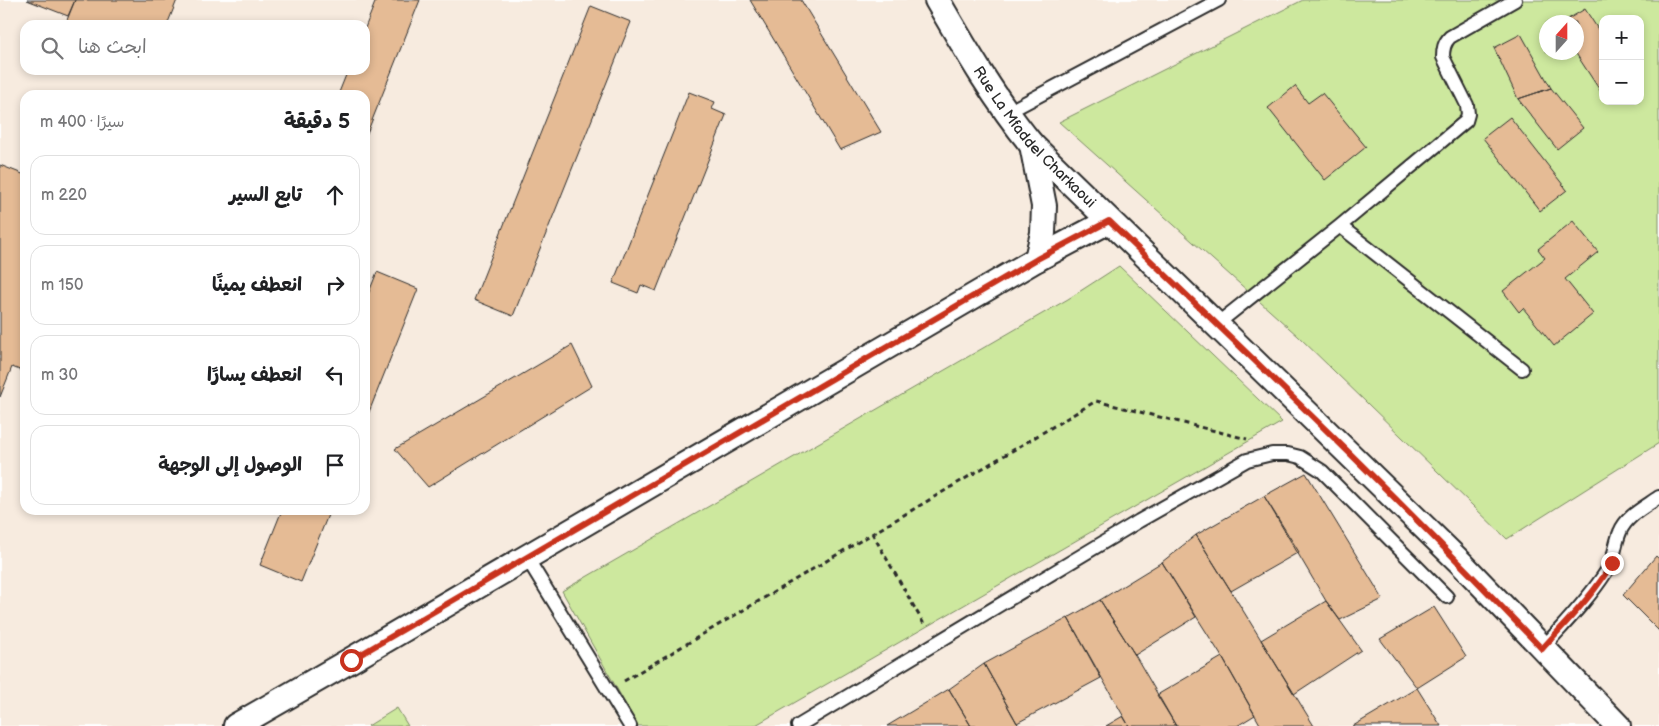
<!DOCTYPE html>
<html lang="ar">
<meta charset="utf-8">
<style>
body{margin:0;font-family:"Balsamiq Sans","Playpen Sans Arabic",sans-serif;background:#f2f2f2;color:#202124;direction:rtl}
.controls{position:absolute;right:15px;top:15px;display:grid;overflow:hidden;border-radius:10px;box-shadow:0 2px 8px #0003}
.controls button{width:45px;height:45px;display:grid;place-items:center;padding:0;border:0;border-bottom:1px solid #e0e0e0;background:#fff;color:#202124;font:25px sans-serif}
.compass{position:absolute;left:1539px;top:15px;width:45px;height:45px;border-radius:50%;background:#fff;box-shadow:0 2px 8px #0003;rotate:21deg}
.stop{position:absolute;width:15px;height:15px;margin:-11px;border:4px solid #c8321e;border-radius:50%;background:#fff}
.stop.end{background:#c8321e;border-color:#fff;box-shadow:0 1px 5px #0008}
.list{margin:0;padding:0;list-style:none}
h2{display:flex;justify-content:space-between;align-items:center;height:65px;margin:0;padding:0 20px;font-size:21px}
h2 small{font-size:16px;font-weight:400;color:#757577}
.list li{display:grid;grid-template-columns:32px 1fr auto;gap:15px;align-items:center;box-sizing:border-box;height:80px;margin:0 10px 10px;padding:0 10px;border:1px solid #e0e0e0;border-radius:15px}
.list b{display:block;font-size:19px;white-space:nowrap}
.list em{font-size:16px;font-style:normal;color:#757577}
.icon{flex:none;width:28px;height:28px;fill:none;stroke:currentColor;stroke-width:2;stroke-linecap:round;stroke-linejoin:round}
.map{position:relative;flex:none;width:1659px;height:726px;overflow:hidden;direction:ltr}
.search{position:absolute;background:#fff;box-shadow:0 2px 8px #0003;left:20px;top:20px;width:350px;height:55px;display:flex;align-items:center;gap:12px;box-sizing:border-box;padding:0 18px;border-radius:15px;color:#757577;font-size:19px}
.panel{position:absolute;background:#fff;box-shadow:0 2px 8px #0003;left:20px;top:90px;width:350px;height:425px;border-radius:15px;direction:rtl}
.map>svg:first-child{display:block}
.built{fill:#f7ebdf;fill-rule:evenodd}
.green{fill:#cde89e;stroke:#7c8a64;fill-rule:evenodd}
.building{fill:#e5bb95;stroke:#2b2b2b}
.lines{fill:none;stroke-linecap:round;stroke-linejoin:round}
.lane-casing{stroke:#2b2b2b;stroke-width:16}
.street-casing{stroke:#2b2b2b;stroke-width:28}
.path{stroke:#2b2b2b;stroke-width:3;stroke-dasharray:5 4;stroke-linecap:butt}
.lane{stroke:#fff;stroke-width:12}
.street{stroke:#fff;stroke-width:24}
.route{stroke:#c8321e;stroke-width:6}
.labels{text-anchor:middle;stroke-width:4;stroke-linejoin:round;paint-order:stroke}
.street-label{font-size:15px;fill:#2b2b2b;stroke:#fff}
</style>
<div class="map">
<svg width="1659" height="726" viewBox="0 0 1659 726">
<rect width="100%" height="100%" fill="#fff"/>
<filter id="ink" filterUnits="userSpaceOnUse"><feTurbulence type="fractalNoise" baseFrequency=".02" numOctaves="2"/><feDisplacementMap in="SourceGraphic" scale="10" xChannelSelector="R" yChannelSelector="G"/><feConvolveMatrix kernelMatrix="1 2 1 2 8 2 1 2 1" color-interpolation-filters="sRGB"/></filter>
<g filter="url(#ink)">
<path class="built" d="M0 0H1659V726H0ZM1603 19H1640V101H1603ZM1546 22H1576V52H1546ZM25 25H365V70H25ZM25 95H365V510H25Z"/>
<path class="green" d="M1303 0H1659V443L1507 539 1298 336 1059 122ZM1603 19H1640V101H1603ZM1546 22H1576V52H1546Z
M1119 266 1282 422 754 726H638L562 591 1068 299Z
M397 708 408 726H368Z"/>
<path class="building" d="M27 0H75L68 16Z
M75 0H177L167 25H65Z
M376 0H420L365 138V95H338L348 70H365V28Z
M750 0H801L881 132 840 150Z
M591 6 631 22 513 316 474 300Z
M1585 9 1603 37V91L1601 92 1575 52H1576V22H1563Z
M1521 34 1551 88 1518 99 1494 48Z
M1295 86 1308 103 1322 93 1366 147 1325 180 1268 108Z
M1551 88 1583 128 1557 149 1518 99Z
M689 92 715 102 712 109 726 115 656 291 641 285 638 293 613 283Z
M1510 117 1567 190 1540 211 1483 138Z
M0 165 25 175V372L12 367 0 397Z
M1573 221 1598 252 1565 279 1593 314 1554 346 1523 308 1519 312 1503 291 1545 258 1538 249Z
M377 272 418 289 365 422V302Z
M572 345 592 386 428 487 395 449Z
M1306 473 1383 599 1340 620 1326 601 1264 496Z
M1264 496 1299 552 1231 591 1196 535Z
M282 510H330L301 582 260 565Z
M1196 535 1231 591 1314 726H1261L1222 657 1162 562Z
M1656 556 1659 559V631L1623 595Z
M1162 562 1196 617 1135 655 1100 600Z
M1100 600 1135 655 1176 726H1129L1068 618Z
M1326 601 1361 650 1294 694 1261 640Z
M1434 607 1466 657 1417 688 1380 639Z
M1068 618 1101 678 1017 723 984 664Z
M1222 657 1255 715 1237 726H1176L1157 695Z
M984 664 1017 723 1020 726H971L949 689Z
M1417 688 1441 726H1353Z
M949 689 971 726H887Z
M1123 716 1129 726H1106Z"/>
<g class="lines">
<g class="lane-casing">
<path id="lane" d="M1006 113 1219 0
M1340 226 1522 369
M1217 324 1340 226 1466 121 1468 114 1467 105 1443 57C1443 49 1444 43 1450 37L1515 0
M527 558 630 726
M1542 649C1564 624 1588 600 1606 572 1615 560 1614 546 1620 532 1626 516 1645 507 1659 497
M798 726 1139 521 1247 460 1272 454H1288L1300 457 1322 471 1447 597"/>
</g>
<g class="street-casing">
<g id="street">
<path id="s1" d="M937 0C966 50 995 100 1032 145L1461 563 1618 726"/>
<path d="M1032 145 1044 206 1043 233 1037 259"/>
<path d="M236 726 351 660 1037 259 1109 221"/>
</g>
</g>
<path class="path" d="M872 533 925 626
M624 681 1096 401 1247 439"/>
<use href="#lane" class="lane"/>
<use href="#street" class="street"/>
</g>
</g>
<g class="lines" filter="url(#ink)">
<path class="route" d="M351 660 1037 259 1109 221C1256 361 1403 502 1542 649 1566 622 1594 595 1612 563"/>
</g>
<g class="labels">
<g class="street-label">
<text dy="5" stroke="none"><textPath href="#s1" startOffset="169">Rue La Mfaddel Charkaoui</textPath></text>
</g>
</g>
</svg>
<div class="controls">
<button>+</button>
<button>−</button>
</div>
<svg class="compass" viewBox="-18 -18 36 36"><path d="M0-13l5 13h-10z" fill="#e53935"/><path d="M0 13l5-13h-10z" fill="#757577"/></svg>
<div class="stop" style="left:351px;top:660px"></div>
<div class="stop end" style="left:1612px;top:563px"></div>
<div class="search"><svg class="icon" aria-label="search" viewBox="0 0 24 24"><circle cx="10" cy="10" r="6"/><path d="M15 15l6 6"/></svg>ابحث هنا</div>
<section class="panel">
<h2>5 دقيقة<small>سيرًا · 400 m</small></h2>
<ul class="list">
<li><svg class="icon" aria-label="ahead" viewBox="0 0 24 24"><path d="M12 20V5M6 11l6-6 6 6"/></svg><div><b>تابع السير</b></div><em>220 m</em></li>
<li><svg class="icon" aria-label="right" viewBox="0 0 24 24"><path d="M7 20v-9h11M14 6l5 5-5 5"/></svg><div><b>انعطف يمينًا</b></div><em>150 m</em></li>
<li><svg class="icon" aria-label="left" viewBox="0 0 24 24"><path d="M17 20v-9H6M10 6l-5 5 5 5"/></svg><div><b>انعطف يسارًا</b></div><em>30 m</em></li>
<li><svg class="icon" aria-label="arrive" viewBox="0 0 24 24"><path d="M6 21V4h12l-3 4 3 4H6"/></svg><div><b>الوصول إلى الوجهة</b></div></li>
</ul>
</section>
</div>
